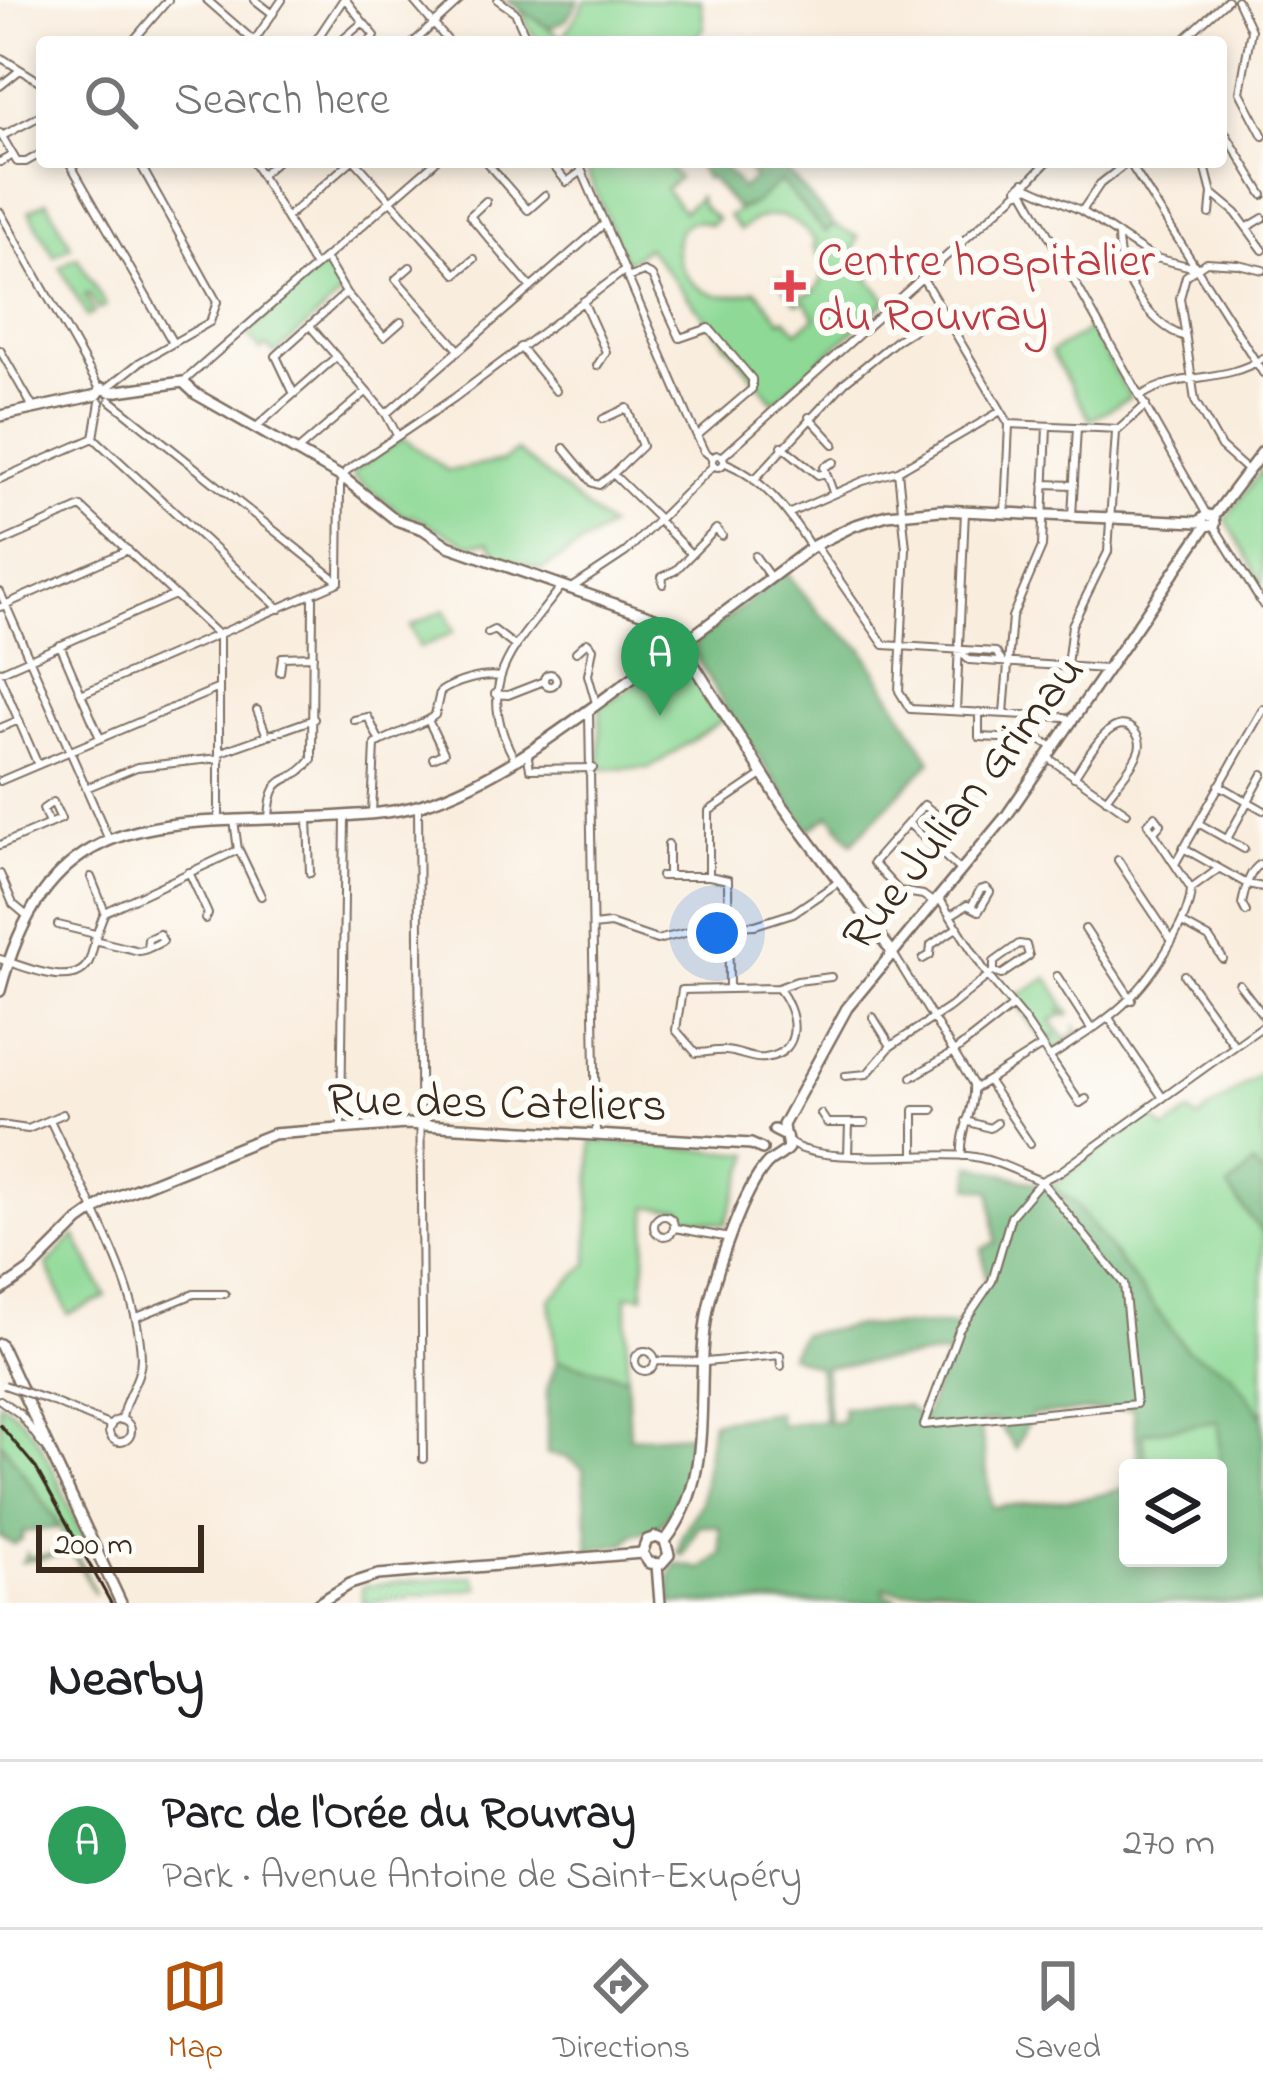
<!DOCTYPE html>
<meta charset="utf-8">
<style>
body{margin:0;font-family:"Indie Flower",sans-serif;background:#f2f2f2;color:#202124}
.controls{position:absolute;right:36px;bottom:36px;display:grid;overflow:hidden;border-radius:12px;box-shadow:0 6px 18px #0003}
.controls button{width:108px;height:108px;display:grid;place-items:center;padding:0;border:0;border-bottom:3px solid #e0e0e0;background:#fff;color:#202124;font:60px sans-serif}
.scale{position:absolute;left:36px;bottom:30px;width:168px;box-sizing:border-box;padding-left:12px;border:6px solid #3b2a1e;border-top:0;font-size:33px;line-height:42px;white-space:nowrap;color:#3b2a1e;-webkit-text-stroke:9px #fdfcf7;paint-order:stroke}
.you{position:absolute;left:717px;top:933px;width:42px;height:42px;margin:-30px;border:9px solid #fff;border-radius:50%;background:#1a73e8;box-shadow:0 0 0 18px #1a73e833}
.badge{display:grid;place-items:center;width:78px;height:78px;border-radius:50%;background:#b45309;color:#fff;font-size:39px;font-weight:700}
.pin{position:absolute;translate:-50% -99px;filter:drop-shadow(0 3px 6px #0008)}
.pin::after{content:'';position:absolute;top:63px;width:42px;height:36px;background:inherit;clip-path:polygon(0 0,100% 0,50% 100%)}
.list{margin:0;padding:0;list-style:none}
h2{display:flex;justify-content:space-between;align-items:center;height:156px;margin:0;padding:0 48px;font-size:51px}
h2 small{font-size:39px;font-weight:400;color:#757577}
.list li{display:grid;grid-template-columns:78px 1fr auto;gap:36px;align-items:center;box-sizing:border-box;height:168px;padding:0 48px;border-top:3px solid #e0e0e0}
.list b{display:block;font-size:45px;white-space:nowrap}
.list p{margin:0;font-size:39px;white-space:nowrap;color:#757577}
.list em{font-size:39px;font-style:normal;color:#757577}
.icon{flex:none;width:66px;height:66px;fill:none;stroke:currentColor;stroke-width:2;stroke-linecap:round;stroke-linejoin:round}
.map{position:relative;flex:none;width:1263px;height:1603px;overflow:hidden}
.search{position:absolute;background:#fff;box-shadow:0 6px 18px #0003;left:36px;right:36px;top:36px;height:132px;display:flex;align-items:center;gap:30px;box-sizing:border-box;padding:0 42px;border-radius:12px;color:#757577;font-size:45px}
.sheet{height:324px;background:#fff}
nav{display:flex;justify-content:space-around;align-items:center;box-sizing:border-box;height:168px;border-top:3px solid #e0e0e0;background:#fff;font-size:33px;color:#757577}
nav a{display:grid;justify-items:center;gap:6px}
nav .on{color:#b45309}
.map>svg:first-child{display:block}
.green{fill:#8ed996;stroke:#64825a;stroke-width:3}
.forest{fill:#72b97f;stroke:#56724e;stroke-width:3;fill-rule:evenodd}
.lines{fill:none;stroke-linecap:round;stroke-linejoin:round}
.minor-casing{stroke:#7e6e61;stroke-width:10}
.tertiary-casing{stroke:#7e6e61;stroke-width:14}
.minor{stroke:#fff;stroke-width:6}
.tertiary{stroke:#fff;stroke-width:9}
.tram{stroke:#3b2a1e;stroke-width:3}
.minor-bridge-casing{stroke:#7e6e61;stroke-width:10;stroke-linecap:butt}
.minor-bridge{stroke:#fff;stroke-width:6}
.health-dot{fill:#e0444e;stroke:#fdfcf7;stroke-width:4.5}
.labels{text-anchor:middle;stroke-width:12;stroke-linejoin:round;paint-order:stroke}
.health-label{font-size:48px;fill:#be3a42;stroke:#fdfcf7;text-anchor:start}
.street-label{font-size:48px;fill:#3b2a1e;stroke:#fdfcf7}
</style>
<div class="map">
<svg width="1263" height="1603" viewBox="0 0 1263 1603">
<rect width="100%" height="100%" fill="#fdfcf7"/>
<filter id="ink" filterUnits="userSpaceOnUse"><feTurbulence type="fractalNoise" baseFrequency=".00833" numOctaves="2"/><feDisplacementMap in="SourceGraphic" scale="24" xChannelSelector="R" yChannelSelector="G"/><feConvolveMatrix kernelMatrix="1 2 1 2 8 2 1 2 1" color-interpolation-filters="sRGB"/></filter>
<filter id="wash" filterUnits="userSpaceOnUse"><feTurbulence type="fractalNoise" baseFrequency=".004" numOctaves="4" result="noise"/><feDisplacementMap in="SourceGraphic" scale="48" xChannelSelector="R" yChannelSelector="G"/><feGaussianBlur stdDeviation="2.7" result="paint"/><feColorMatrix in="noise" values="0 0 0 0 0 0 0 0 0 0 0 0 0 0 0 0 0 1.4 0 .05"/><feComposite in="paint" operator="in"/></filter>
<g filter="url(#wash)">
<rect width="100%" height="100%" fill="#f9edde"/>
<path class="green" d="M586 0H701L704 28 691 42H537L519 8 563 38Z
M583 162H664L678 178 665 189 683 211 698 199V195L702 206 717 219 710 225C653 200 669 323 756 290L781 321 785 318 797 331 815 318 805 301 797 304 776 278 783 279 800 296C818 295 825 279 823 263L813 245 817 243C794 215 771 205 740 230L728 216 755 203 780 181 825 232 834 225 858 237 851 258 887 300 774 402 647 247 626 263Z
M47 201 71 246 54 256 29 211Z
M77 257 106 306 99 310 89 294 85 295 94 313 87 317 60 267Z
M324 265 342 294 275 354 266 346 261 350 246 333Z
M1090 329 1130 397 1090 420 1051 352Z
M403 438 448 471 503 461 517 451 609 527 542 570 498 555 488 542 469 545 411 515 407 518 353 477 355 470Z
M1263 468V586L1226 519Z
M445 610 454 632 420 648 410 626Z
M675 657 687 663 723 720 650 768 600 769V708Z
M1048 978 1070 1014 1067 1016 1059 1007 1063 1015 1051 1020 1065 1039 1077 1032 1075 1025 1079 1033 1056 1049 1051 1042 1055 1036 1042 1038 1012 998Z
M1263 1072V1178L1254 1165 1228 1188 1263 1234V1417L1231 1372 1187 1350 1073 1201 1050 1187 1149 1113 1165 1130 1190 1112 1197 1119Z
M592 1141 751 1154 725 1224 684 1217 682 1209 648 1207 643 1296 627 1295V1377L557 1360 550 1299 588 1264Z
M75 1235 106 1297 68 1314 47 1265Z
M0 1402C50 1432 63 1505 91 1552L85 1548 77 1554 95 1594 73 1553 22 1562 27 1553 29 1557 63 1553 70 1547 56 1519 0 1440Z
M1218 1421 1222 1498 1218 1497V1468H1146L1143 1433Z
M473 1576 479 1588 362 1603V1587L368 1585Z"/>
<path class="forest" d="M507 0H579L566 20 549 28Z
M695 162H720L742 189 754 179 742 162H779L834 225 825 232 780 181 755 203 737 209 709 177 706 179Z
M786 572 820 614 862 648 931 761 852 843 830 815 809 830 730 716 693 651 695 643Z
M1254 1164 1263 1178V1234L1228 1188Z
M971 1165 1050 1187 1073 1201 1187 1350 1231 1372 1263 1417V1603H988L983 1597 937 1586 904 1592 884 1588V1593L897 1599 895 1603H672L669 1577 676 1564 702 1569 721 1554 719 1527 699 1525 683 1555 678 1554 682 1535 701 1503 712 1421 777 1412 780 1425 825 1420 818 1367 789 1355 802 1334 855 1326 958 1325 986 1281 982 1249 996 1243 991 1191 970 1187ZM949 1354 923 1419 906 1406 843 1407V1421L829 1423 824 1367ZM1133 1408 1139 1468H1146L1143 1433 1218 1421 1222 1497H1218V1558H1128V1488L1087 1498 992 1507 980 1424 996 1420 1016 1449 1031 1415Z
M557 1360 627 1377 630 1438 689 1434 681 1498 658 1528 633 1534 626 1543 589 1550 583 1469 566 1457 547 1454V1390Z
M0 1440 56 1520 57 1528 24 1532 22 1540 14 1545 0 1537Z"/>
</g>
<g filter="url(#ink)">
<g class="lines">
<g class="minor-casing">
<path id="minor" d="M207 0 255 42
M255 0 273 14
M413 0 449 42
M498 0 515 12 528 42
M1237 0 1251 30 1240 92 1263 136
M364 23 375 36 368 42
M254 41 282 0
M132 42 168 0
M315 42 343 0
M340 42 363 22 346 0
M414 42 460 0
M1181 42 1227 0
M0 57 42 83
M0 86 20 70
M1221 126 1263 195
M0 133 17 162H26L42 153
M2 136 42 115
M0 162 13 155
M69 162 173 343
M253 162 315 267
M356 162 456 274 474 259
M486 162 528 210 545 195
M550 162 567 182 582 171
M578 162 690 421 704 451 713 458
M1129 162 1263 373
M1204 162 1212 193 1210 214
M261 175 276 162
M1029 181 1047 162
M1024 182 1029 187 1020 192 1018 188Z
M1029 187 1082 211 1152 257 1196 268
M1024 192 1207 515
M1212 193 1236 213 1263 250
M486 201 470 216 531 288
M1082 211 1100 184 1128 162
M0 212 100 389
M286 218 350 162
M1248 227 1263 218
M1118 236C1118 275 1147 323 1185 337
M325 258 346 293 384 337 401 322
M410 267 396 279 459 350
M922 277 1009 424 1005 513
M627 278 644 272 652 276 680 338 709 328 752 379V389L697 436
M583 301 606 352 597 366
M310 326 386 414 397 435
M520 347 556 391
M0 350 34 409
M183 382 435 162
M107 388 140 362 210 322 217 302 139 162
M294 394 276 356 346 293
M1141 396C1179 371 1224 384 1263 358
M110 400 339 582
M386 414 604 224
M809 417 834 444
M603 419 627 408 642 446 613 474 659 519
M1009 424 1119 429
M255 428 336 357
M94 438 280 609
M782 446 818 475 826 473
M564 448 593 483 599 485 613 474
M296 452 366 392
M712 461a6 6 0 1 1 12 0a6 6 0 1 1-12 0Z
M722 457 1019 191
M724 462C763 478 789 512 810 546
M898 471 906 548 899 691 910 709 1065 717 1072 721
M1248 471 1221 447 1195 401 1180 298 1186 276 1206 262 1238 264 1263 270
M0 479 94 438 100 402
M754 480 845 382 897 340 942 312
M1044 484 1074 485
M833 492 824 467 834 462
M790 513 863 481 898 471 1001 411
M1072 516 1077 427
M658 520 691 554
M1214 526 1263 605
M0 543 81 507 219 636
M815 545 884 645 996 652 1002 662
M755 556 770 577
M339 582 340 485 346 471 454 398 624 271
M663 584 662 577 676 570 716 529 722 536
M572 588 626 552 714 465
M0 592 109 840
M0 607 128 550
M488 633 494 630 516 647
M219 636V820
M60 645 100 738
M576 652 587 642 593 648 588 675 596 703
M961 653 969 660 1106 669
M1067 665 1072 625 1108 552 1116 432 1146 405
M0 672 175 595
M280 672 282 657 313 656
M544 680a6 6 0 1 1 12 0a6 6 0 1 1-12 0Z
M0 677 38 765
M81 694 339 582
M495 694 508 695 544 681
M257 710 267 736
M956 711 965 511
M589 712 596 1132
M979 712V737L1041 740 1053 747
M1004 713 1012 617 1042 547 1047 426
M354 720 368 717 380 742
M428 720 444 753 433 758
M0 728 19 720
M221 752 314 719
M527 752 530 769 593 768
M1047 757 1127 813
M515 760C472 681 514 649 561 587
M1074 777C1085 762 1113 706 1135 732 1139 737 1141 744 1139 750 1134 766 1116 784 1106 799
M0 781 219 688
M1219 785 1263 810
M86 788 137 767 220 758
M418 806 423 1459
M372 814 375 744 428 720 435 715 440 692C455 682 481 674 500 677
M269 818C272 766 289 790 312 759L313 598
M308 818 310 873
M960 819 949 824 924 805 908 823 961 871
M908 823 873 863 899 891 923 895 934 903
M1198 823 1244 849
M1154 832 1161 824 1155 816 1148 824 1191 889
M1227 839 1263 774
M0 845 61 819 53 802 43 809 49 824
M1183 848 1247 884 1263 887
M239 850 261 896
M1118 860 1172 941
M1175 864 1263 709
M189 872 208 914 205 919
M0 874 13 904 26 915
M661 876H709
M668 876V844
M91 877 105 912
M1191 889 1217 870
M939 898 988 976 1026 1022 1080 1103 1086 1099
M1246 912 1242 904C1245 891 1248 871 1261 864
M951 915 967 905 979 911 990 892 986 888 980 890 971 907
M1182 923 1209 938 1223 959
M58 925 95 934
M593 926 610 924 657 940 709 927 755 925 793 913 840 881
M1085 929 1132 1000
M94 940 139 951C147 950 155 945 163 941L159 934 148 939 147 949
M893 953 973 1084C975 1110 960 1130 962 1156
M0 959C24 966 78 992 90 959 95 943 97 928 105 912L238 850 234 820
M923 959 930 955 931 945 958 927
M1184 975 1235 1046
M1057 976 1092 1030
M1239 984 1263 1015
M778 988 797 981 831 977
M729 989 778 988C797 1011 805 1052 765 1058 752 1060 740 1052 726 1051 717 1050 706 1053 696 1053L676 1030 682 990 729 989 728 880 709 876V811L762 775
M873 1017 891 1046
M1109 1018 1163 1098
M1050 1057C1108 1019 1137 1003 1172 941 1181 924 1190 908 1191 889
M845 1076 867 1074 891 1046 950 1007 994 971 1001 975 1029 956 1026 945 1019 944 994 962V971
M912 1077 954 1052 1013 1006
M989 1083 1030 1144
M974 1089 1042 1046
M821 1114 827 1123H865
M50 1120C81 1187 140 1285 141 1358 141 1381 123 1398 122 1420
M966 1121 990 1128 997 1123
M0 1125 28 1129 63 1114
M341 1128 345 816
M789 1142C817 1166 928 1152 968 1156 995 1159 1017 1172 1041 1181
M848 1155 849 1123
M914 1155V1110H933
M1041 1181 1124 1284 1136 1404 924 1425 959 1330 992 1281 1011 1216 1041 1181 1061 1171 1263 1026
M654 1226a10 10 0 1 1 20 0a10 10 0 1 1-20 0Z
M675 1228 730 1238
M137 1317 194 1294H225
M635 1361a10 10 0 1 1 20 0a10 10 0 1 1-20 0Z
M655 1361 706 1362 780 1355 781 1366
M0 1400 20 1414 43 1445
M48 1400 111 1426
M109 1431a11 11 0 1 1 22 0a11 11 0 1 1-22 0Z"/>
</g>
<g class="tertiary-casing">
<path id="tertiary" d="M0 416 97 395 102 388 111 392 183 382 196 394 345 479 396 520 423 529 448 546 655 618 675 638
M687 640 815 545 853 526 887 515 941 510 1198 522 1207 515 1214 516
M686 652 783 806 893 953
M0 991C50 802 163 825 324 817 357 815 392 814 424 804 516 774 592 704 672 650
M784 1133 783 1125 847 1008 1007 815 1206 526 1215 524 1214 516 1263 451
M0 1291 29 1271 79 1221 109 1200 273 1134 406 1124 751 1144 762 1149
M0 1344 121 1603
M665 1541C718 1474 693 1388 708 1309 715 1273 743 1190 767 1164 775 1156 781 1157 788 1148L786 1136 774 1130
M642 1553 649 1563 661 1564 669 1555 665 1541
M642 1553 647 1540 656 1537 665 1541
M657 1565 660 1603
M319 1603 350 1584 378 1575 642 1553"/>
</g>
<use href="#minor" class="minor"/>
<use href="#tertiary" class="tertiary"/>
<path class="tram" d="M0 1425 36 1468 111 1603"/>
<g class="minor-bridge-casing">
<path id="minor-bridge" d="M4 1385 48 1400"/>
</g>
<use href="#minor-bridge" class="minor-bridge"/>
</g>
</g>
<path class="health-dot" d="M784 268h12v12h12v12h-12v12h-12v-12h-12v-12h12z"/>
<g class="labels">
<g class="health-label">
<text x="817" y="275">Centre hospitalier<tspan x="817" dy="55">du Rouvray</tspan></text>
</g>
<g class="street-label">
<text transform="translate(961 801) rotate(-52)" y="17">Rue Julian Grimau</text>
<text transform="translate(497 1100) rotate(1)" y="17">Rue des Cateliers</text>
</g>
</g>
</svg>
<div class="controls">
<button><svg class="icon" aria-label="layers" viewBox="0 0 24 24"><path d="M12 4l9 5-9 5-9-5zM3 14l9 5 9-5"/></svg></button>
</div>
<div class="scale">200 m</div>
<div class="you"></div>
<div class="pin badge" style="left:660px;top:716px;background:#2e9e5b">A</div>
<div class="search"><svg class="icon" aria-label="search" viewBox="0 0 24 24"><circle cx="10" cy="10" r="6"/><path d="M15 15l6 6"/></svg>Search here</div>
</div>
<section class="sheet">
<h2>Nearby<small></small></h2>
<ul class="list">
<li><span class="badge" style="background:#2e9e5b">A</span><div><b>Parc de l'Orée du Rouvray</b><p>Park · Avenue Antoine de Saint-Exupéry</p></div><em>270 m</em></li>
</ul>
</section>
<nav>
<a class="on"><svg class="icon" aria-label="map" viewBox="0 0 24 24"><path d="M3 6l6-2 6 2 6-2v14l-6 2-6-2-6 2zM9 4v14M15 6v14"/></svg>Map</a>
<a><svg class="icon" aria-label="directions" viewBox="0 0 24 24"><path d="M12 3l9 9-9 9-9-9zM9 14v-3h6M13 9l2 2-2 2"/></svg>Directions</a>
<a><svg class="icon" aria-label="saved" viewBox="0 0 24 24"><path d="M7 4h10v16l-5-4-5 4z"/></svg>Saved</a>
</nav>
